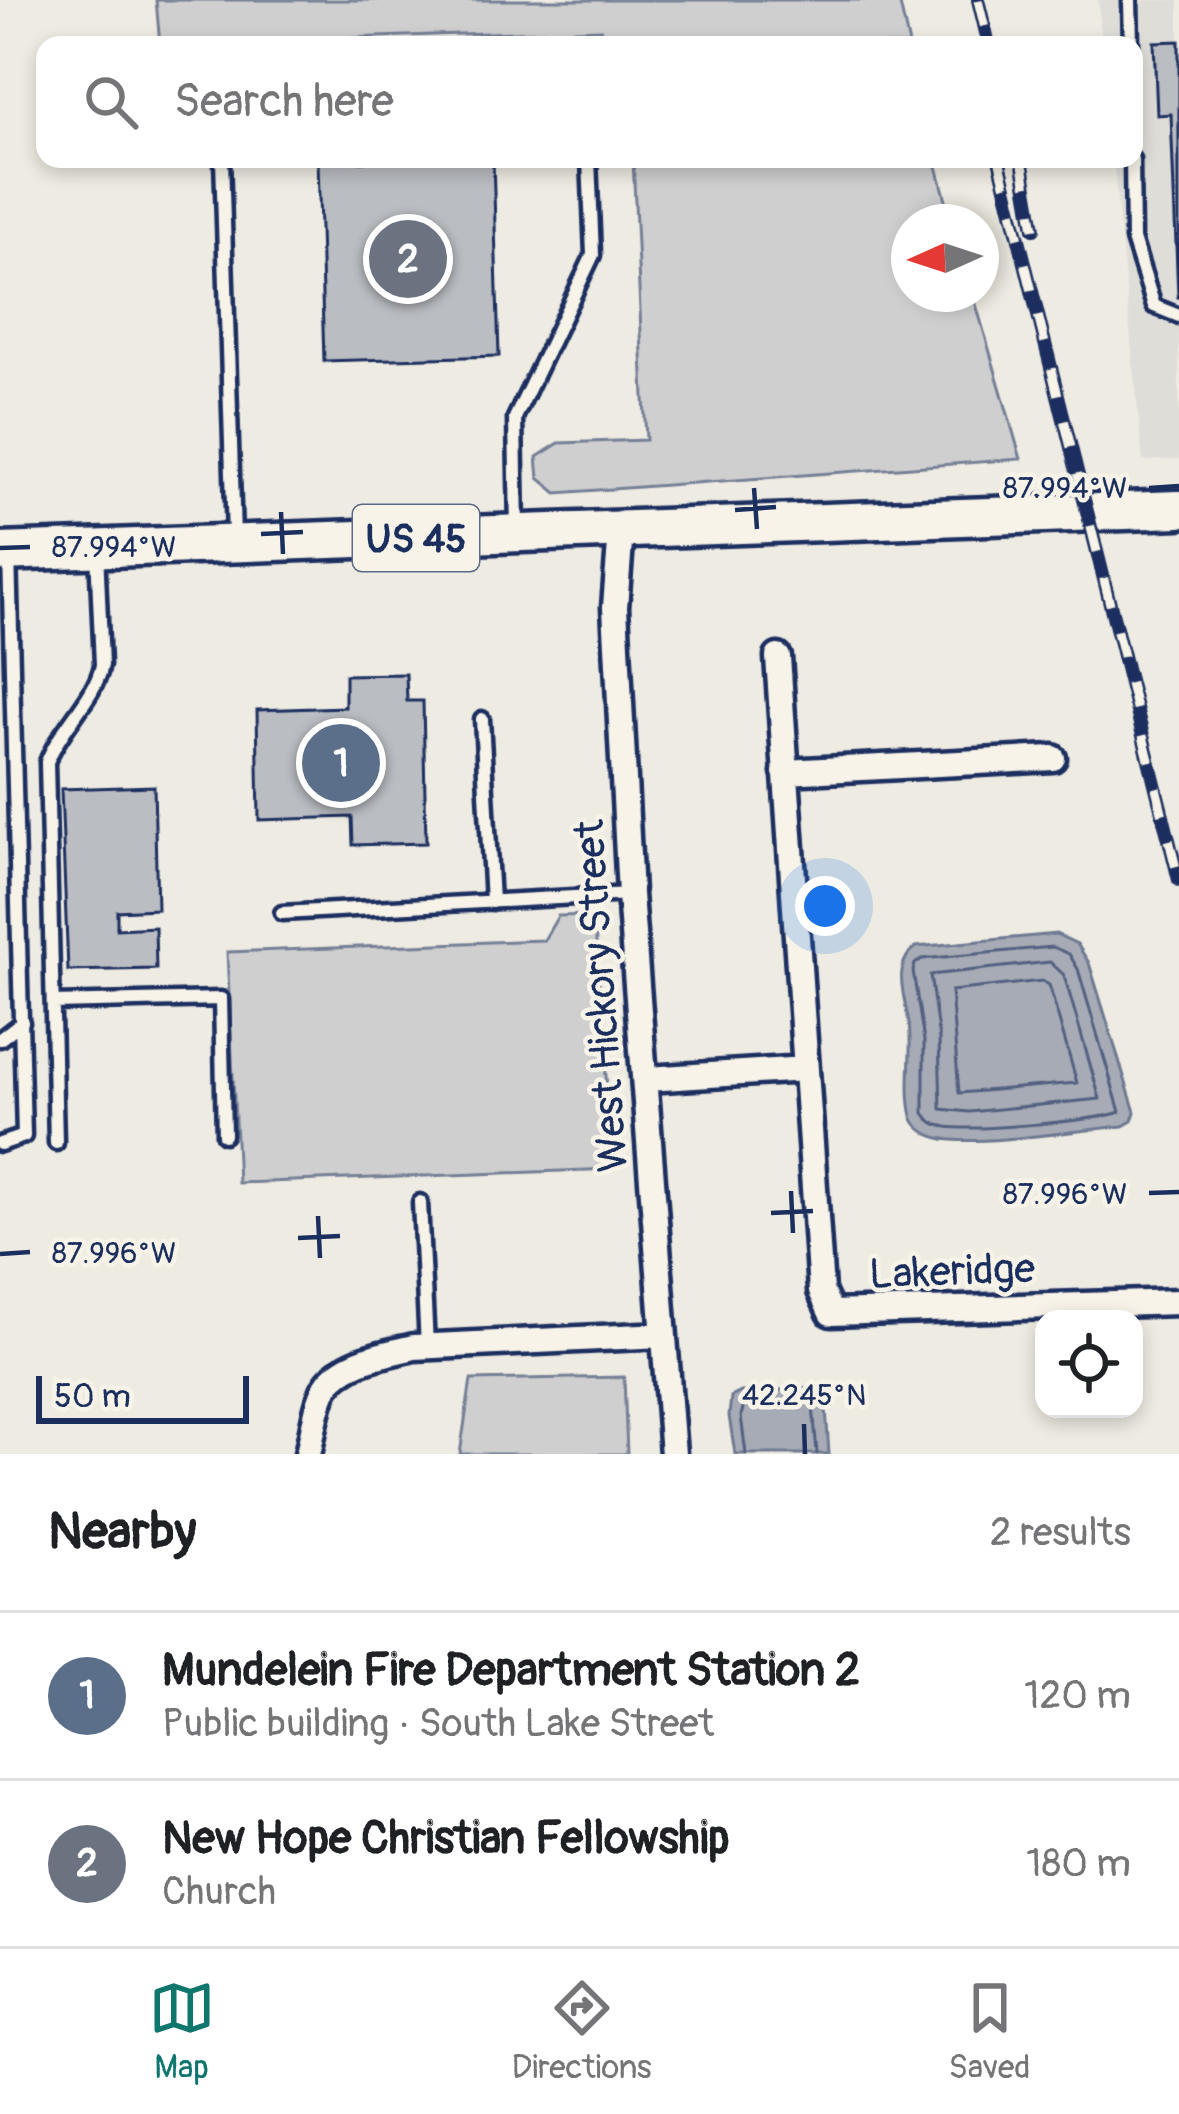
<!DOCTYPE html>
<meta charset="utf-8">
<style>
body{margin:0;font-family:Pangolin,sans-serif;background:#f6f6f6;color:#202124}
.controls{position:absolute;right:36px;bottom:36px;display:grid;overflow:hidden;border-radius:24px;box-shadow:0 6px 18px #0003}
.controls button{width:108px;height:108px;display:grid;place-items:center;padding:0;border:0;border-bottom:3px solid #e0e0e0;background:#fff;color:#202124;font:60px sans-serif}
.compass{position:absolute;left:891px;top:204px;width:108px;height:108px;border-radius:50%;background:#fff;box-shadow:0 6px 18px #0003;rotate:267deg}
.scale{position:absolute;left:36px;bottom:30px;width:213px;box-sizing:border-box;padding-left:12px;border:6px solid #1b2f5e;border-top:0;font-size:33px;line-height:42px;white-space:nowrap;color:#1b2f5e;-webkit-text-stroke:9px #f7f3e8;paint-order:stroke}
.you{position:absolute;left:825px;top:906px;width:42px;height:42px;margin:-30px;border:9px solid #fff;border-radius:50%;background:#1a73e8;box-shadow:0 0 0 18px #1a73e833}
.badge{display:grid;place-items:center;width:78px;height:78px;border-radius:50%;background:#0f766e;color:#fff;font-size:39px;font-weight:700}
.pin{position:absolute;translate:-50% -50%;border:6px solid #fff;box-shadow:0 3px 12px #0006}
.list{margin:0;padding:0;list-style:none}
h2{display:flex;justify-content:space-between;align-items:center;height:156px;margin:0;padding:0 48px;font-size:51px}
h2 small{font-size:39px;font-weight:400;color:#757577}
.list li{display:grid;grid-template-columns:78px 1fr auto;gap:36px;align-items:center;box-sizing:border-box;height:168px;padding:0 48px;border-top:3px solid #e0e0e0}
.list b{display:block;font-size:45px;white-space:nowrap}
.list p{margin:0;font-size:39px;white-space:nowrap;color:#757577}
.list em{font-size:39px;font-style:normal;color:#757577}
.icon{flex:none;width:66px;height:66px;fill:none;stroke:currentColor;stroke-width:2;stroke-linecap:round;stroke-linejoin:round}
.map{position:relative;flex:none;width:1179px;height:1454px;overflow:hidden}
.search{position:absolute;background:#fff;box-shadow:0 6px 18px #0003;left:36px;right:36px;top:36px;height:132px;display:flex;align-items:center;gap:30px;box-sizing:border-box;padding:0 42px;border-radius:24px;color:#757577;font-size:45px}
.sheet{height:492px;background:#fff}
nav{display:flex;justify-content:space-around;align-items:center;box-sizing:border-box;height:168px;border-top:3px solid #e0e0e0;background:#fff;font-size:33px;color:#757577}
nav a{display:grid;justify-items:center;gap:6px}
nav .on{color:#0f766e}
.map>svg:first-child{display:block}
.built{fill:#deddd8}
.green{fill:#cfcfcf;stroke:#757f96;stroke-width:3}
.water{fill:#a6abb5;stroke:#6e7992;stroke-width:3}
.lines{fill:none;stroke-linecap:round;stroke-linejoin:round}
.shore{stroke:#536181;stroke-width:3}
.building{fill:#babdc2;stroke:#1b2f5e;stroke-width:3}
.lane-casing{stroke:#1b2f5e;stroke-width:21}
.street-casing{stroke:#1b2f5e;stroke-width:33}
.primary-casing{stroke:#1b2f5e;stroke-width:45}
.lane{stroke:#f7f3e8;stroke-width:12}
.street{stroke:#f7f3e8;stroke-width:24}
.primary{stroke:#f7f3e8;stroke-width:36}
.rail-casing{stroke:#1b2f5e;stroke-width:14}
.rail{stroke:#f7f3e8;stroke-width:9;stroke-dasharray:27;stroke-linecap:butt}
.ticks{fill:none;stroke:#1b2f5e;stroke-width:4.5}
.labels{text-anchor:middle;stroke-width:9;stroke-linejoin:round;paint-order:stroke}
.shield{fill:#f7f3e8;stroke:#5d6a87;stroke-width:3}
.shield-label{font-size:39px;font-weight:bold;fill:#1b2f5e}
.street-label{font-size:42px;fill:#1b2f5e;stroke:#f7f3e8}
.ticks-label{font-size:30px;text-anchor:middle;fill:#1b2f5e;stroke:#f7f3e8;stroke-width:9;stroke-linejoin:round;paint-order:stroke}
</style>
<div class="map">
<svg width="1179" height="1454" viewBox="0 0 1179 1454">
<rect width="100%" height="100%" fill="#eeebe2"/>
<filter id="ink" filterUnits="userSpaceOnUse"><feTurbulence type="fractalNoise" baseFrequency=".00833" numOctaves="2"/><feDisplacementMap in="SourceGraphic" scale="24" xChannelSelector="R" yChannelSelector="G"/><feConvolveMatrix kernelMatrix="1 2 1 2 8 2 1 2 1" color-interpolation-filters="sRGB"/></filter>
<g filter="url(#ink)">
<path class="built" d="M1098 0H1179V459L1143 461 1113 159H1134V45H1102Z"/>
<path class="green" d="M156 0H899L909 45H603L601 29 160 45Z
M633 159H935L952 222H909V294H973L1021 459 557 493 539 478 537 457 559 443 646 440Z
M594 915 613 1169 238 1183 227 952 544 940 558 916Z
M624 1377 627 1454H460L471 1380Z"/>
<path class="water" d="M1056 934 1077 944 1089 963 1135 1112 1132 1121 1123 1126C1081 1130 975 1147 939 1138 928 1135 915 1128 912 1116 905 1087 913 1053 909 1024 905 997 891 966 916 947Z
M819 1388 825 1392 829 1454H735L729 1416 731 1397 741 1392Z"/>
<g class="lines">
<path class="shore" d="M1053 947 1069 954 1078 969 1120 1112C1096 1121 974 1131 947 1127 936 1125 930 1122 924 1113V1041L913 971 915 964 922 959Z
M1050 962 1064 975 1100 1099 969 1112 941 1109 939 1039 930 975Z
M1042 981 1049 985 1077 1083 959 1093 951 991Z
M746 1454 741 1416 744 1405 807 1400 813 1405 817 1454"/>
</g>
<path class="building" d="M1179 41V297H1178L1171 114 1157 115 1154 42Z
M493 159 499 356 324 361 318 162Z
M406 674 407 701H423L426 843 353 845 352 817 259 820 257 710 345 707V675Z
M154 786 157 909 117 911V929L155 927 156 969 68 971 61 789Z"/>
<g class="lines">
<g class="lane-casing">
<path id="lane" d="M1130 0 1131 45
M222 159 234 537
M1132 159 1133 239 1154 306 1179 316
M517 530 515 418 593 255 589 159
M482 719 492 902
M282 913 630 894
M53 1003 221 999 224 1135
M0 1039 22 1022
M56 1143 47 762C60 728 96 697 102 665L97 551
M0 1144 24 1136 9 553
M420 1202 427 1346"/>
</g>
<g class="street-casing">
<path id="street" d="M621 531 615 607 630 894 673 1454
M778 657 821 1291 831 1313 1179 1302
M785 772 1053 758
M647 1079 806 1069
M308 1454C313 1434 316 1405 326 1387 343 1360 386 1354 414 1347L663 1335"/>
</g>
<g class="primary-casing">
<path id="primary" d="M0 552 1179 509"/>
</g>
<use href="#lane" class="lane"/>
<use href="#street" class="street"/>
<use href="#primary" class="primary"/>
<g class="rail-casing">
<path id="rail" d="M978 0 989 45
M999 159 1179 880
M1022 159 1034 229"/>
</g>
<use href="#rail" class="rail"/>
</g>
</g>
<path class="ticks" d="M754 488 757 529M1149 488 1179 486M735 510 776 507M281 512 283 554M261 534 303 532M0 548 30 547M791 1191 793 1233M1149 1193 1179 1192M771 1213 813 1211M318 1216 320 1258M298 1238 340 1236M0 1254 30 1252M804 1424 805 1454"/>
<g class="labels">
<rect class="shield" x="353" y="505" width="126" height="66" rx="9"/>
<g class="shield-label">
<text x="416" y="552">US 45</text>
</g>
<g class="street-label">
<text transform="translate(600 996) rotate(-94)" y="15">West Hickory Street</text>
<text transform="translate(952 1270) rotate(-2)" y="15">Lakeridge</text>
</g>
</g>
<g class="ticks-label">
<text x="1065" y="498">87.994°W</text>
<text x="114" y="557">87.994°W</text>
<text x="1065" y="1204">87.996°W</text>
<text x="114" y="1263">87.996°W</text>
<text x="804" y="1405">42.245°N</text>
</g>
</svg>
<div class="controls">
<button><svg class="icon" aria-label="locate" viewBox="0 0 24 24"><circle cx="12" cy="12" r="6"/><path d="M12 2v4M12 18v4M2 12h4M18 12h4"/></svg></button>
</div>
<svg class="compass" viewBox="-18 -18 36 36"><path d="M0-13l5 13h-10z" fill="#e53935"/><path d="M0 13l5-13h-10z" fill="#757577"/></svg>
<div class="scale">50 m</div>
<div class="you"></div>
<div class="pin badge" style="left:341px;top:763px;background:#5c6f8a">1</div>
<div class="pin badge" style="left:408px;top:259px;background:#6b7280">2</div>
<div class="search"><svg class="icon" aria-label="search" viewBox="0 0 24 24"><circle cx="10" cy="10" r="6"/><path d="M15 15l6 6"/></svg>Search here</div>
</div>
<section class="sheet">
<h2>Nearby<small>2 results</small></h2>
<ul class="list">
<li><span class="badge" style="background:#5c6f8a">1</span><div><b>Mundelein Fire Department Station 2</b><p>Public building · South Lake Street</p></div><em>120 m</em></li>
<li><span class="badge" style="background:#6b7280">2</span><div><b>New Hope Christian Fellowship</b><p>Church</p></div><em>180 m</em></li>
</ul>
</section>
<nav>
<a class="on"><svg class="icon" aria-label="map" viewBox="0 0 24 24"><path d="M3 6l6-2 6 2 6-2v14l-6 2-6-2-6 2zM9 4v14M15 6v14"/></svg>Map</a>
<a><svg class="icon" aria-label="directions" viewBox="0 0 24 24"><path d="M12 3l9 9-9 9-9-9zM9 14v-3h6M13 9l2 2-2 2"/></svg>Directions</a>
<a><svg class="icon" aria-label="saved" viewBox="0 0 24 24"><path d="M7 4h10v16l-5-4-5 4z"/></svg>Saved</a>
</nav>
